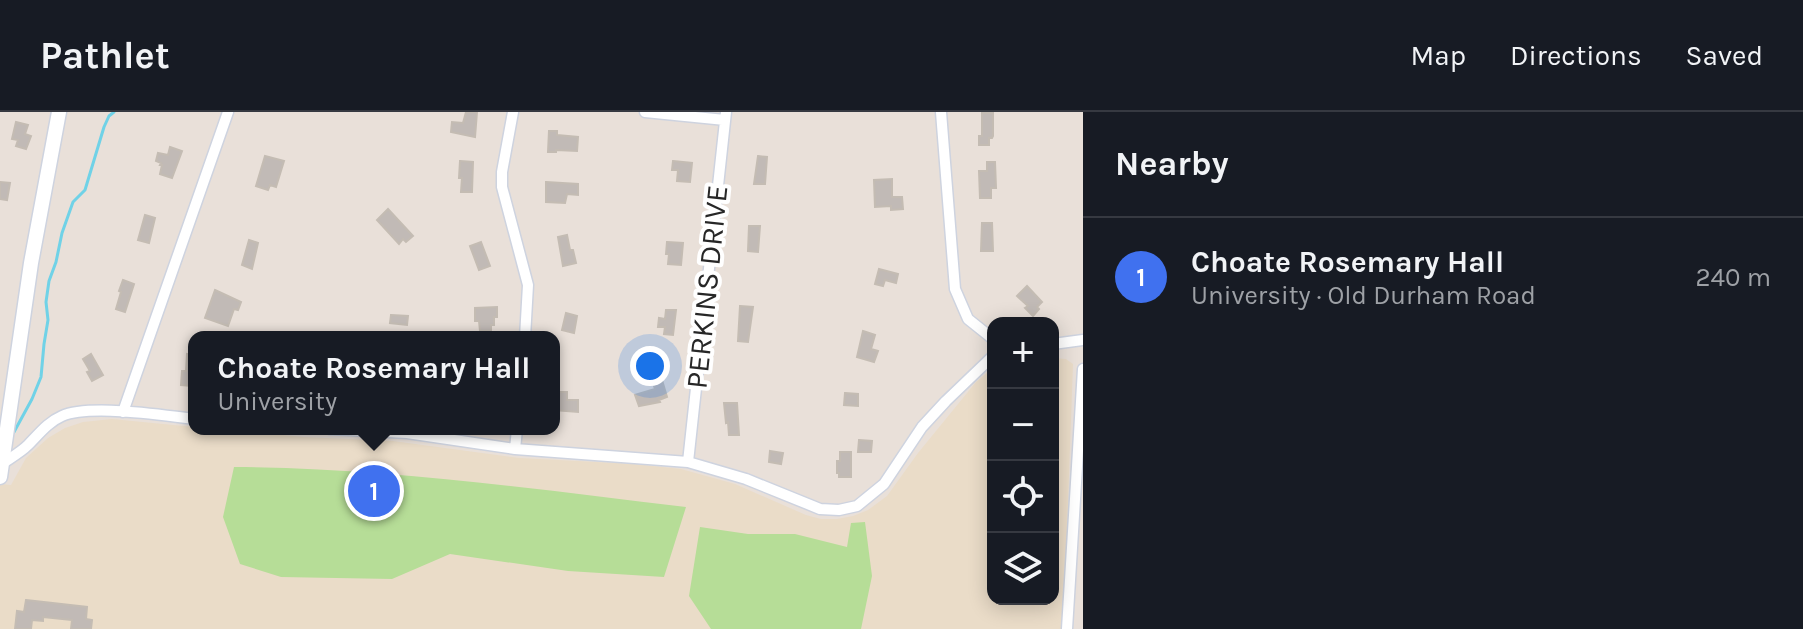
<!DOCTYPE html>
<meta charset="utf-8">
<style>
body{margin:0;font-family:Karla,sans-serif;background:#20242c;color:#f1f3f6}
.controls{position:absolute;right:24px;bottom:24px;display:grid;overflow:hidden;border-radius:16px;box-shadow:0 4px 20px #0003}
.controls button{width:72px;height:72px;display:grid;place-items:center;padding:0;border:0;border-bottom:2px solid #363941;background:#171b24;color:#f1f3f6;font:40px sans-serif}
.you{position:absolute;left:650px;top:254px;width:28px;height:28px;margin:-20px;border:6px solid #fff;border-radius:50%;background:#1a73e8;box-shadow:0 0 0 12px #1a73e833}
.badge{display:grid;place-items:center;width:52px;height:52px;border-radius:50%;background:#4071ef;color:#fff;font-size:26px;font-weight:700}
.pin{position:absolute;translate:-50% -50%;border:4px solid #fff;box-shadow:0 2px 8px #0006}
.popup{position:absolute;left:188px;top:219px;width:372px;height:104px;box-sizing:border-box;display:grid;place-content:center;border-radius:16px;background:#171b24;filter:drop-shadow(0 2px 6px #0005);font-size:26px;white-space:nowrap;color:#9ea1a6}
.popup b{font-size:30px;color:#f1f3f6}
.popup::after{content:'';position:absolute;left:50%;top:100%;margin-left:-16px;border:16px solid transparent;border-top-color:#171b24}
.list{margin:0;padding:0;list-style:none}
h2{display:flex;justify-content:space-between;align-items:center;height:104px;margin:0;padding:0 32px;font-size:34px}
h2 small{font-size:26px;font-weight:400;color:#9ea1a6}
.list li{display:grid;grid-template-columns:52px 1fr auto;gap:24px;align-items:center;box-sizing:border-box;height:120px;padding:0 32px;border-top:2px solid #363941}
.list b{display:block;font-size:30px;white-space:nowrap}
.list p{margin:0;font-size:26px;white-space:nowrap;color:#9ea1a6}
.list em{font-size:26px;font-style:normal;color:#9ea1a6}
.icon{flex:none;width:44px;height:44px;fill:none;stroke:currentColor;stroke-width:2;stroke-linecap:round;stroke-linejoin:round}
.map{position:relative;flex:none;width:1083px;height:517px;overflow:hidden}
header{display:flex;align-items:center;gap:48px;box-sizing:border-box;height:112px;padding:0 40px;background:#171b24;border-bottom:2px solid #363941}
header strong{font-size:38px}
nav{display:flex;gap:44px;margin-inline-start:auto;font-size:28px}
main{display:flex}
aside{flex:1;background:#171b24}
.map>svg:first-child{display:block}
.education{fill:#eadcc8}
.green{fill:#b6dd97}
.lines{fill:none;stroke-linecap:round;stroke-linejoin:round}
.stream{stroke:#70d2e7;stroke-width:3}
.building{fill:#c1bab6;stroke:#c4bcb3;stroke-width:2}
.minor-casing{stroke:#ced3df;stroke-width:13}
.secondary-casing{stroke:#ced3df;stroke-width:17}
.minor{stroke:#fff;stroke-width:10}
.secondary{stroke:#fff;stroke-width:14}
.labels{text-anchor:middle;stroke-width:8;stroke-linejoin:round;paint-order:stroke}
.street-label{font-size:30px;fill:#272727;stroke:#fff}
</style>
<header>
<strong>Pathlet</strong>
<nav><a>Map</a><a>Directions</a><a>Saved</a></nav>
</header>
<main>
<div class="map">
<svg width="1083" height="517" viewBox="0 0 1083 517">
<rect width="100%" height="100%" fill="#e9e0d9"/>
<path class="education" d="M1053 246 1066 247 1073 252 1067 419 1062 517H0V372L11 373 26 346 48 326 65 316 83 310 112 307 194 315V317H219L304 325 393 329 520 346 635 352 681 357 735 372 806 403 821 407H837L853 404 868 398 887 384 918 341 976 270 993 256V487H1053Z"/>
<path class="green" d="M234 355C385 356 536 377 686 395L664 465 568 459 450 442 392 467 281 465 240 452 223 405Z
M865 410 872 464 861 517H711L689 484 700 415 748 422H795L847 435 851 411Z"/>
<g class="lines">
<path class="stream" d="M14 320 32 287 41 265 44 232 48 208 46 190 49 169 56 150 62 121 73 90 85 78 104 15 109 4 114 0"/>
</g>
<path class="building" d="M466 0H477L475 25 451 20 452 10 463 11Z
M982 1H993V24L992 26H989V33H979V24H982Z
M16 10 28 13 25 22 31 24 26 37 16 34 18 28 12 27Z
M549 19H557V23L578 25 577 39 556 38V40H548Z
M170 35 182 39 172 66 160 62 162 53H160L161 51 156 49 158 41 168 43Z
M265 44 284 49 276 75 270 73 268 78 256 74Z
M758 44 767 45 765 72H754Z
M460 49 473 50 472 80H461L462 66H459Z
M673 49 692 51 690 70 677 69 678 58H672Z
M987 50H995L996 76H991V86H980L979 59H987Z
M892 67V85H902L903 97 891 98V94L875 95 874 68Z
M0 70 10 71 7 88 0 87Z
M546 70 578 72V83L567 82 565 91 546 90Z
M388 97 413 124 406 130 403 127 399 132 377 108Z
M145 103 155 106 149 131 138 128Z
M982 111H992L993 139H981Z
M749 114H760L758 140 748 139Z
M567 123 570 138H573L576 151 563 154 558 125Z
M249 128 258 131 252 157 242 153Z
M481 130 490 154 479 158 470 134Z
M667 130 683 131 681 153 668 152 669 142H666Z
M879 157 898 162 896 171 885 168 883 174 875 172Z
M123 168 134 172 125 200 116 197 121 180 119 179Z
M1027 174 1042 190 1037 195 1039 197 1033 204 1025 196 1028 194 1017 184Z
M215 178 241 190 238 198 234 197 228 214 205 206Z
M740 194 753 195 748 230 738 229Z
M497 195V205H494V213H491V219H480L479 209H475V196Z
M666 198H676L673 223 664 222 665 215H658L659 206 665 207Z
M566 201 577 204 574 221 562 218Z
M391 203 408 204 407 213 390 211Z
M863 219 875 223 871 237 878 239 874 250 857 245Z
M91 242 103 263 92 269 87 260 90 259 83 247Z
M187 242 194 243 192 274 181 273 182 259H186Z
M662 268 667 285 659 288 660 290 639 294 635 283 655 277 653 271Z
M557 280H567V288H578V300L554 298V287H557Z
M845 281 858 282V294L844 293Z
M724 291H737L739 323H729L728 310 726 311Z
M859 328 872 329 871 340H858Z
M770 339 783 341 781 352 769 350Z
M840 340H851V365H839V361H837V349H840Z
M26 488 87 495 86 507 92 508 91 517H71L72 508 43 505V509L32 508 31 517H15L17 499 24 500Z"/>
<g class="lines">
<g class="minor-casing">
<path id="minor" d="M513 0 502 60V75L528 173 525 225
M645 0 725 8
M941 0 955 177 968 207 993 227
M1053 232 1083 228
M123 300 228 0
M329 317 407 321 515 337 688 350 746 367 820 397 839 398 857 394 884 372 922 315 946 289 993 244
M515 337 517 317
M688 350 726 0
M3 351C12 345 21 340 28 333 39 322 48 310 62 304 89 292 163 303 194 307
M1067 517 1083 257"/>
</g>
<g class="secondary-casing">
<path id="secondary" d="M0 365 31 151 59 0"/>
</g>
<use href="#minor" class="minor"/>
<use href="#secondary" class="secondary"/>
</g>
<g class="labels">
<g class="street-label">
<text transform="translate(707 175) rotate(-84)" y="10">PERKINS DRIVE</text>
</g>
</g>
</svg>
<div class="controls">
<button>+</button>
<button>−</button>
<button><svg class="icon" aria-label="locate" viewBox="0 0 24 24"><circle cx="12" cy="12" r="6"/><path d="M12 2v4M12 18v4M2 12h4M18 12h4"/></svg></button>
<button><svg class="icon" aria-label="layers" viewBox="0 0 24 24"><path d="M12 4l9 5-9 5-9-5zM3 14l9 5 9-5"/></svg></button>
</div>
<div class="you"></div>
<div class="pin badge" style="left:374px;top:379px">1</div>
<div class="popup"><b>Choate Rosemary Hall</b>University</div>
</div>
<aside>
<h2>Nearby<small></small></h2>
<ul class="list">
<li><span class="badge">1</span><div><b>Choate Rosemary Hall</b><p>University · Old Durham Road</p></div><em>240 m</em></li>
</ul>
</aside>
</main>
